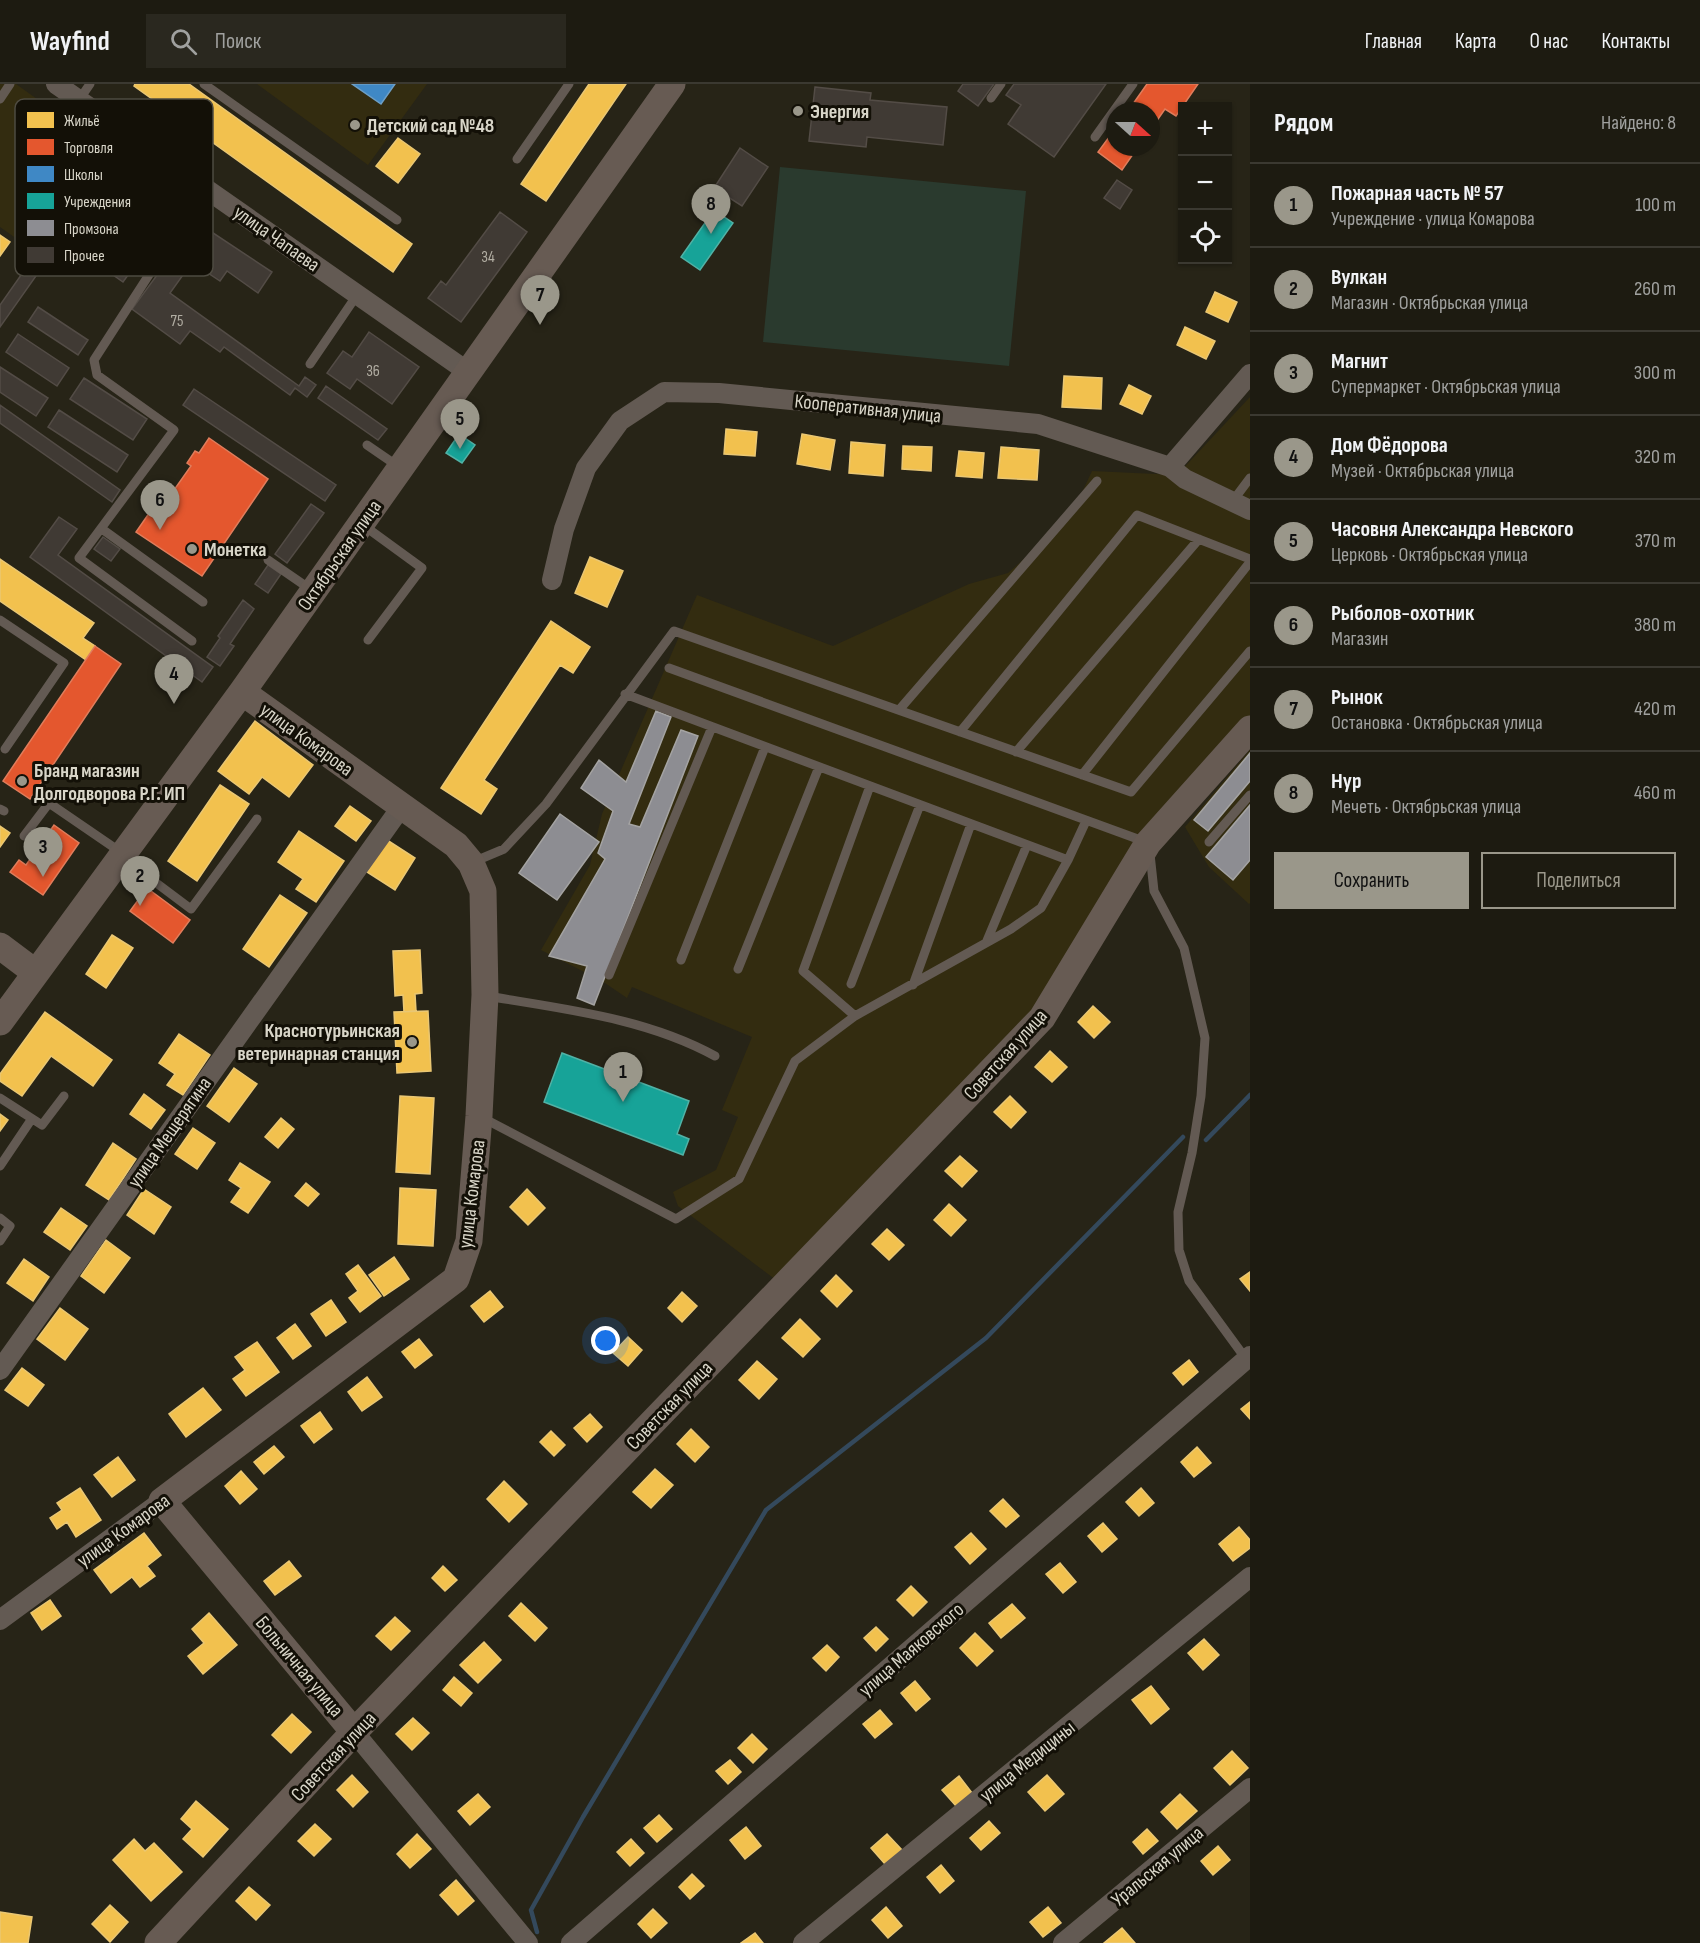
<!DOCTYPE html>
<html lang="ru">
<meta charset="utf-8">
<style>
body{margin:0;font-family:"Sofia Sans Condensed",sans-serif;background:#2a281f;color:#f1f3f6}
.controls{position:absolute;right:18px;top:18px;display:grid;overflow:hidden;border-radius:0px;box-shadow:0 2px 4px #0004}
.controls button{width:54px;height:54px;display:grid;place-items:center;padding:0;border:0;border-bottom:2px solid #3b3931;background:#1d1b11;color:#f1f3f6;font:30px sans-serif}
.compass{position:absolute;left:1106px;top:18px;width:54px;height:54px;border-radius:50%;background:#1d1b11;box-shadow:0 2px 4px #0004;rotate:111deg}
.you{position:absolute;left:606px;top:1257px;width:21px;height:21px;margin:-15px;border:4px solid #fff;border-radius:50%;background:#1a73e8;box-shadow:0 0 0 9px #1a73e833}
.badge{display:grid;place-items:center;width:39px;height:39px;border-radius:50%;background:#9a978a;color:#111;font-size:20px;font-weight:700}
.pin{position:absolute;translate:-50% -50px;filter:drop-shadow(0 2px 3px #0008)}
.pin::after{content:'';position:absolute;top:32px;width:21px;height:18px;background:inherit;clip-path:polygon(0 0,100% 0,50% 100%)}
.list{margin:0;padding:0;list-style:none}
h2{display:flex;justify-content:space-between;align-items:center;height:78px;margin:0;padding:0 24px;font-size:26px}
h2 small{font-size:20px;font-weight:400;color:#a0a19f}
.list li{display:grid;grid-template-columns:39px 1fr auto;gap:18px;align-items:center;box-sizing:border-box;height:84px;padding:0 24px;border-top:2px solid #3b3931}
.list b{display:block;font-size:22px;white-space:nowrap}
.list p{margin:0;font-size:20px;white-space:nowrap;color:#a0a19f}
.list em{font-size:20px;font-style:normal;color:#a0a19f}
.actions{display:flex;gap:12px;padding:18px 24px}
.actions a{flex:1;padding:14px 0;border:2px solid #9a978a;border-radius:0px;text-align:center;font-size:21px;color:#9a978a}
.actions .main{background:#9a978a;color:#111}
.icon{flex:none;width:33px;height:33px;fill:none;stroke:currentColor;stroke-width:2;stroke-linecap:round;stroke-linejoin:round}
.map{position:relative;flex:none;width:1250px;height:1859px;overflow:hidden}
header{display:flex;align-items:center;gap:36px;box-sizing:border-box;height:84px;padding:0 30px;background:#1d1b11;border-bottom:2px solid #3b3931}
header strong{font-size:28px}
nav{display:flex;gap:33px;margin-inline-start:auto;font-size:21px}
.search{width:420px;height:54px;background:#2a281f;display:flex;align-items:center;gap:15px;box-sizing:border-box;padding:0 21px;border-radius:0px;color:#a0a19f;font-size:22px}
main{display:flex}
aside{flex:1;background:#1d1b11}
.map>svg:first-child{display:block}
.built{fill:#332c10}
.green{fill:#2a3a2e}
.homes{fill:#f2c14e;stroke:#eac773;stroke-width:1.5}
.shops{fill:#e4572e;stroke:#e07d5c;stroke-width:1.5}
.schools{fill:#3f88c5;stroke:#6d9fc6;stroke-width:1.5}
.public{fill:#17a398;stroke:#51b2a6;stroke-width:1.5}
.industry{fill:#8d8d92;stroke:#a4a3a2;stroke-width:1.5}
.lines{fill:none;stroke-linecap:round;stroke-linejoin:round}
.stream{stroke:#34495c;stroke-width:4.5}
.building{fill:#403a34;stroke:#534c46;stroke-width:1.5}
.lane{stroke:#635a53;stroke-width:9}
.street{stroke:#635a53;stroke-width:20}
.secondary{stroke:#675b53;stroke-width:27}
.poi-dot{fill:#9a978a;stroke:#131007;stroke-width:2}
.labels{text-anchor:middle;stroke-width:6;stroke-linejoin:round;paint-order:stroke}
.number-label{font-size:16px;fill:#b2aea3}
.poi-label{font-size:20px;font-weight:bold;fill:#d8d5c8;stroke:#131007;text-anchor:start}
.street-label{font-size:20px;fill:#d8d5c8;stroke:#131007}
.key{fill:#131007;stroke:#4e4b41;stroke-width:1.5}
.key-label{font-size:16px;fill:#d8d5c8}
</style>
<header>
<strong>Wayfind</strong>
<div class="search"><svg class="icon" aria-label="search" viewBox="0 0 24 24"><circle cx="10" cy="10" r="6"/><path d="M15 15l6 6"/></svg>Поиск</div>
<nav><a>Главная</a><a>Карта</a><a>О нас</a><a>Контакты</a></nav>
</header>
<main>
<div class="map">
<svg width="1250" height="1859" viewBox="0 0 1250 1859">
<rect width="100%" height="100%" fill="#272417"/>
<path class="built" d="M0 0H16L107 65 34 167 0 143Z
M257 0H427L368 81Z
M1250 313V635L1034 931 776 1196 678 1122 673 1108 716 1086 738 1033 722 1026 752 953 632 903 627 914 602 897 541 866 590 781 602 730 697 511 833 562 969 500 1008 489 1070 434 1092 387 1177 391Z
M1250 666V819L1249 820 1209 783 1185 743Z"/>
<path class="green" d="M780 83 1026 107 1009 282 763 258Z"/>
<path class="homes" d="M135 0H189L412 160 393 188 134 2Z
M589 0H626L546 117 521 100Z
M398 54 420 70 398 99 376 82Z
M0 151 10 158 0 172Z
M1215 208 1237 218 1228 238 1206 228Z
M1185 243 1215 257 1206 275 1177 261Z
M1064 292 1102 294 1101 325 1062 323Z
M1129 301 1151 312 1142 330 1120 320Z
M726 345 757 348 755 372 724 370Z
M802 350 835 356 830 386 797 380Z
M851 358 885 361 883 392 849 389Z
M903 362 932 363 931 387 902 385Z
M1001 363 1039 366 1037 396 998 394Z
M959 367 984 369 982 394 956 392Z
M590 473 623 487 607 523 575 509Z
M0 475 94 539 83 554 95 562 86 576 0 517Z
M551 537 590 563 573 589 560 581 484 696 497 705 481 730 441 704Z
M255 637 313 681 289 713 262 693 249 710 218 687Z
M220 701 249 720 197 797 168 777Z
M350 722 371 737 356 757 335 742Z
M0 742 10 749 0 763Z
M299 747 344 777 316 818 296 805 303 795 278 778Z
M387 756 415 774 395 806 367 788Z
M280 811 307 829 269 883 243 865Z
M112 851 133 864 106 904 86 890Z
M420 866 422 909 415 910 416 927 404 928 403 911 395 912 393 867Z
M1093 922 1110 938 1094 954 1078 938Z
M428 927 431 987 397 989 394 928Z
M45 928 112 976 93 1002 51 972 22 1012 0 997V990Z
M179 950 210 971 183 1011 167 1001 175 990 159 979Z
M1050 967 1067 983 1052 998 1035 983Z
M234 984 257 1000 229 1038 207 1022Z
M144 1010 165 1026 151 1045 130 1030Z
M400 1012 434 1014 430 1090 396 1088Z
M1010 1012 1026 1028 1011 1044 994 1028Z
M0 1030 8 1036 0 1047Z
M281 1034 294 1045 278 1064 265 1053Z
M193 1044 215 1059 197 1085 175 1070Z
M113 1059 136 1075 109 1116 86 1101Z
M960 1072 977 1087 962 1103 945 1087Z
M240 1079 270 1098 248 1129 231 1118 241 1104 229 1096Z
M306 1099 319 1110 308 1122 295 1112Z
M400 1104 436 1106 433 1162 398 1160Z
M144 1105 171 1123 154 1150 127 1131Z
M527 1105 545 1124 528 1141 510 1123Z
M949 1120 966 1136 951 1152 934 1136Z
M61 1124 87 1142 70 1166 44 1148Z
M887 1145 904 1161 889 1176 872 1160Z
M106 1156 130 1174 104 1209 81 1192Z
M394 1173 409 1195 384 1212 369 1191Z
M24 1175 49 1193 33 1217 7 1199Z
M358 1181 381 1212 360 1228 349 1214 358 1207 346 1190Z
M1250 1188V1207L1240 1195Z
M836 1191 852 1207 837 1223 821 1207Z
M490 1207 503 1223 484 1238 471 1222Z
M682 1208 697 1222 682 1238 668 1224Z
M331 1216 346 1238 326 1252 311 1230Z
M60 1224 88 1245 65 1276 37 1255Z
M800 1235 820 1255 803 1273 782 1254Z
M295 1240 311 1262 293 1275 277 1254Z
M628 1253 642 1266 628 1282 613 1269Z
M419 1255 432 1271 415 1284 402 1268Z
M257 1258 279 1288 246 1312 233 1295 245 1286 235 1273Z
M1189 1276 1198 1288 1183 1301 1173 1289Z
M757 1277 777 1295 759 1315 739 1296Z
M22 1284 44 1301 28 1322 5 1306Z
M367 1293 382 1313 362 1327 348 1308Z
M203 1304 221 1326 186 1353 169 1330Z
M1250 1318V1335L1241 1325Z
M320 1328 332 1345 314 1359 301 1342Z
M590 1330 602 1343 587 1358 574 1344Z
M691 1345 709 1363 695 1378 677 1360Z
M551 1347 565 1361 554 1372 540 1358Z
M274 1362 284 1373 264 1390 254 1378Z
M1197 1363 1211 1379 1194 1393 1181 1378Z
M118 1373 135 1396 112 1413 94 1391Z
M655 1385 673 1401 651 1424 633 1408Z
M241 1387 257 1405 240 1420 225 1402Z
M504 1397 527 1420 509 1438 487 1415Z
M80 1404 101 1436 76 1453 67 1438 57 1445 50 1434 62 1426 57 1419Z
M1141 1404 1154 1419 1139 1432 1126 1418Z
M1003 1415 1019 1432 1006 1443 990 1427Z
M1103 1439 1117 1455 1102 1468 1088 1452Z
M1239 1443 1250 1456V1464L1233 1477 1219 1460Z
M144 1449 161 1471 147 1482 155 1492 140 1503 132 1493 111 1509 94 1486Z
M971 1449 986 1465 970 1480 955 1463Z
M289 1477 301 1492 275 1511 264 1497Z
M1060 1479 1076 1498 1063 1509 1046 1490Z
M443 1482 457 1496 445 1507 432 1494Z
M911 1502 927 1518 913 1532 897 1516Z
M50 1516 61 1532 42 1546 31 1529Z
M521 1519 547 1544 535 1557 509 1532Z
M1012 1520 1025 1534 1001 1554 989 1539Z
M209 1529 237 1561 203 1590 188 1572 204 1559 192 1545Z
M395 1533 410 1547 391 1566 376 1552Z
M876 1543 888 1555 876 1567 864 1554Z
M975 1549 993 1567 977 1582 960 1564Z
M1204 1555 1219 1571 1203 1586 1188 1569Z
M484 1558 501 1576 478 1599 460 1581Z
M827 1561 839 1573 826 1587 813 1574Z
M454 1593 472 1609 461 1622 443 1606Z
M915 1597 930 1615 916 1627 901 1609Z
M1151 1602 1169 1625 1151 1640 1132 1616Z
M880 1626 892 1640 875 1654 863 1640Z
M292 1630 311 1648 291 1669 272 1651Z
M413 1634 429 1649 412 1666 396 1650Z
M752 1650 767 1665 753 1679 738 1664Z
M1232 1667 1248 1684 1230 1701 1214 1684Z
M730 1676 741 1688 728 1700 716 1687Z
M352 1691 368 1708 353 1723 337 1706Z
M1047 1691 1064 1710 1045 1727 1028 1708Z
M959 1692 972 1709 956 1722 942 1706Z
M478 1710 490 1723 470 1741 458 1727Z
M1180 1710 1197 1727 1177 1745 1161 1728Z
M196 1717 228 1745 203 1773 183 1755 192 1745 181 1735Z
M659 1731 672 1745 657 1758 644 1744Z
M989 1737 1000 1749 981 1766 970 1754Z
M315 1740 331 1755 314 1772 298 1757Z
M746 1743 761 1762 745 1775 730 1756Z
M1147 1745 1158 1757 1143 1770 1133 1758Z
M417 1750 431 1765 410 1784 397 1770Z
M887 1750 902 1766 885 1780 871 1764Z
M134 1755 145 1767 154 1759 182 1788 151 1817 113 1776Z
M631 1755 644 1769 630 1782 617 1768Z
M1218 1762 1230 1776 1213 1791 1201 1777Z
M941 1781 954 1797 940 1809 927 1793Z
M692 1790 704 1802 690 1815 679 1803Z
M456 1796 474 1817 458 1831 440 1811Z
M249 1803 270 1821 256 1836 236 1817Z
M110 1821 128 1838 110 1858 92 1840Z
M886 1823 902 1842 888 1854 872 1836Z
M1048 1823 1061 1839 1043 1853 1030 1838Z
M653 1825 667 1839 651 1854 638 1840Z
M0 1828 32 1833 28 1859H0Z
M1122 1844 1135 1859H1104Z
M755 1849 763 1859H741Z"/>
<path class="shops" d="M1147 0H1198L1176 32 1165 25 1151 45V27H1128Z
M1115 45V63H1138L1122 86 1098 68Z
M209 354 268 395 202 492 136 448 161 412 167 416 191 382 187 379 195 367 199 369Z
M95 562 121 580 30 715 3 697Z
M54 741 79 759 43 811 10 788 19 776 26 781Z
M147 804 190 836 173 859 130 827Z"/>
<path class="schools" d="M352 0H395L381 20Z"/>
<path class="public" d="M714 126 733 139 700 186 681 173Z
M459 350 475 361 462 379 446 369Z
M562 969 689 1017 677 1050 689 1055 683 1071 544 1018Z"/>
<path class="industry" d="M656 627 671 633 629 740 640 743 681 646 698 652 594 921 577 914 587 882 549 872 605 775 598 769 613 727 581 704 599 676 626 698Z
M1250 669V697L1208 747 1194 736Z
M1250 721V776L1233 796 1206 773Z
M560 730 599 758 557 816 519 789Z"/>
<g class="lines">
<path class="stream" d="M1206 1056 1250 1011
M537 1848 531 1826 583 1733 766 1426 986 1254 1183 1053"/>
</g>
<path class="building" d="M963 0H994L978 22 958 7Z
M1014 0H1106L1054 73 1008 40 1021 21 1006 11Z
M815 3 871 9 870 16 947 23 943 61 867 53 866 63 809 57Z
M740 64 768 83 742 122 714 104Z
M1117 96 1132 106 1120 125 1104 114Z
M66 127 127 170 131 164 142 172 123 198 62 155 0 243V221Z
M500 128 527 148 461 238 428 214 441 197 446 201Z
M198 139 272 188 258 209 227 187 220 197 187 175 194 163 186 158Z
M171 172 188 184 170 209 299 302 305 293 316 301 307 313 295 304 290 311 224 263 220 268 190 247 180 260 132 225Z
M38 223 88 256 78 271 28 238Z
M369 248 419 283 392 320 357 295 350 305 327 289 343 267 352 273Z
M18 250 69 284 57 302 6 268Z
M0 283 48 314 36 332 0 308Z
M84 294 147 335 133 356 70 315Z
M326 302 387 345 378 356 318 314Z
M194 305 336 401 325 417 183 321Z
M0 321 120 406 112 418 0 339Z
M59 326 128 371 117 388 48 343Z
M311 420 324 429 287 479 275 470Z
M59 433 77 445 58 471 213 583 202 598 30 473Z
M103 453 120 465 111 477 94 465Z
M268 481 281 490 268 509 255 500Z
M243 516 254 525 230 560 234 562 220 582 207 573 220 554 218 552Z"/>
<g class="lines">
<path class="lane" d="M204 0 397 136
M991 14 1001 0
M0 15 10 0
M79 16 90 0
M1095 53 1133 0
M517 75 569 0
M310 280 357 211
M367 361 399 383
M1232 418 1250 394
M363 441 422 484 368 556
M102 445 203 518
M268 476 310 505
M0 536 64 579 5 665
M192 557 79 474 174 346 97 291 94 276 205 104
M669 584 1146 758
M625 610 1068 776 1086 737
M899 626 1097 397
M960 648 1137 431 1250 475
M1016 668 1199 455
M1082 691 1250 478
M0 725 4 727
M24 752 49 719 122 769
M1209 758 1250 711
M1150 770 1154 807 1184 864 1205 954 1201 1012 1192 1069 1178 1128 1179 1166 1189 1197 1246 1275
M123 774 191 825 257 735
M473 778 504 765 546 720 674 547 1131 708 1250 567
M986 859 1027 761
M681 876 765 663
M738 885 819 683
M609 891 712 643
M851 900 920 721
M913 901 971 740
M487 912C564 925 646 934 715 972
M855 932 803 887 870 702
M0 1014 42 1041 64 1012
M481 1033 676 1135 739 1095 795 977 855 932 1011 845 1041 824 1068 776
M0 1082 31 1036
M0 1134 10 1142 0 1157"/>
<path class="street" d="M56 0 468 288
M1170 383 1185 395 1250 426
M552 496 564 445 586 384 620 337 664 308 719 309 1038 340 1170 383 1250 290
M0 1286 402 722
M0 1536 162 1417
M354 1648 528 1859
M571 1859 1250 1272
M803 1859 1250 1493
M1063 1859 1250 1704"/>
<path class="secondary" d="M242 608 456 761 471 779 483 807 485 911 479 1032 469 1157 456 1195 162 1417 354 1648
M0 862 36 889
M0 938 242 608 672 0
M158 1859 354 1648 1042 934 1148 759 1250 645"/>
</g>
<g class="poi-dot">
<circle cx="798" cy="27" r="6"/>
<circle cx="355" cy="41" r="6"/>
<circle cx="192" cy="465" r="6"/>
<circle cx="22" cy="697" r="6"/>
<circle cx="412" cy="958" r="6"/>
</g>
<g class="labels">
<g class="number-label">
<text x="488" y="178">34</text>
<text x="177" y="242">75</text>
<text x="373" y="292">36</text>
</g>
<g class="poi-label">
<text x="810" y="34">Энергия</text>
<text x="367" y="48">Детский сад №48</text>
<text x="204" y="472">Монетка</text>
<text x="34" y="693">Бранд магазин<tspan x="34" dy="23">Долгодворова Р.Г. ИП</tspan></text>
<text x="400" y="953" text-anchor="end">Краснотурьинская<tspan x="400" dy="23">ветеринарная станция</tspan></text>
</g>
<g class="street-label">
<text transform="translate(277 154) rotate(35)" y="7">улица Чапаева</text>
<text transform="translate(868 324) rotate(6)" y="7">Кооперативная улица</text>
<text transform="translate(339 471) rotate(-55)" y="7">Октябрьская улица</text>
<text transform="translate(307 655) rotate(36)" y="7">улица Комарова</text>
<text transform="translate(1005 970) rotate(-48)" y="7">Советская улица</text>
<text transform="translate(169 1048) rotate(-55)" y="7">улица Мещерягина</text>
<text transform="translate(471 1110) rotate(-83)" y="7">улица Комарова</text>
<text transform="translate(669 1321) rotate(-46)" y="7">Советская улица</text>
<text transform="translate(123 1446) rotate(-36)" y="7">улица Комарова</text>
<text transform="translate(911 1565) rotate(-41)" y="7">улица Маяковского</text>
<text transform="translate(300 1582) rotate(50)" y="7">Больничная улица</text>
<text transform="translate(333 1672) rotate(-47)" y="7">Советская улица</text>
<text transform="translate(1027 1677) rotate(-39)" y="7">улица Медицины</text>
<text transform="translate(1157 1782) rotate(-40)" y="7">Уральская улица</text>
</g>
</g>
<rect x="15" y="15" width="198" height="177" rx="9" class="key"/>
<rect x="27" y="28" width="27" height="16" fill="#f2c14e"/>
<rect x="27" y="55" width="27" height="16" fill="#e4572e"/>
<rect x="27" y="82" width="27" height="16" fill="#3f88c5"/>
<rect x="27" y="109" width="27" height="16" fill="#17a398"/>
<rect x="27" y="136" width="27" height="16" fill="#8d8d92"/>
<rect x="27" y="163" width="27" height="16" fill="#403a34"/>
<g class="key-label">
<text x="64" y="42">Жильё</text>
<text x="64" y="69">Торговля</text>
<text x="64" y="96">Школы</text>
<text x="64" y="123">Учреждения</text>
<text x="64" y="150">Промзона</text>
<text x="64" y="177">Прочее</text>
</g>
</svg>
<div class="controls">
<button>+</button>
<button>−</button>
<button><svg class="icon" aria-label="locate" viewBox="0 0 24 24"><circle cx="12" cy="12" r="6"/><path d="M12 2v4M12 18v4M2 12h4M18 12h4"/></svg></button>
</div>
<svg class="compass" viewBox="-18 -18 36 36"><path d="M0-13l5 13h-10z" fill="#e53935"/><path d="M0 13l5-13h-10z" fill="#a0a19f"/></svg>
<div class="you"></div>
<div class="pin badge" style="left:623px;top:1018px">1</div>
<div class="pin badge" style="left:140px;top:822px">2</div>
<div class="pin badge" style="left:43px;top:793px">3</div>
<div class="pin badge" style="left:174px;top:620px">4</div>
<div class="pin badge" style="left:460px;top:365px">5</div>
<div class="pin badge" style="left:160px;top:446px">6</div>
<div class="pin badge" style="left:540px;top:241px">7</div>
<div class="pin badge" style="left:711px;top:150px">8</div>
</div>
<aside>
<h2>Рядом<small>Найдено: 8</small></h2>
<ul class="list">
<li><span class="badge">1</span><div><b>Пожарная часть № 57</b><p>Учреждение · улица Комарова</p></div><em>100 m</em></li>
<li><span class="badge">2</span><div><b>Вулкан</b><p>Магазин · Октябрьская улица</p></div><em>260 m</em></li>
<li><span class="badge">3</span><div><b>Магнит</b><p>Супермаркет · Октябрьская улица</p></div><em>300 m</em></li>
<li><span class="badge">4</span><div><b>Дом Фёдорова</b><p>Музей · Октябрьская улица</p></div><em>320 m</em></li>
<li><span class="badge">5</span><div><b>Часовня Александра Невского</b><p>Церковь · Октябрьская улица</p></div><em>370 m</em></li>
<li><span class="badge">6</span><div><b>Рыболов-охотник</b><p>Магазин</p></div><em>380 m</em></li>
<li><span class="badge">7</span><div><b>Рынок</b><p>Остановка · Октябрьская улица</p></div><em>420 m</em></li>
<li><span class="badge">8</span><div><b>Нур</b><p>Мечеть · Октябрьская улица</p></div><em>460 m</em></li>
</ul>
<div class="actions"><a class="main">Сохранить</a><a>Поделиться</a></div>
</aside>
</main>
